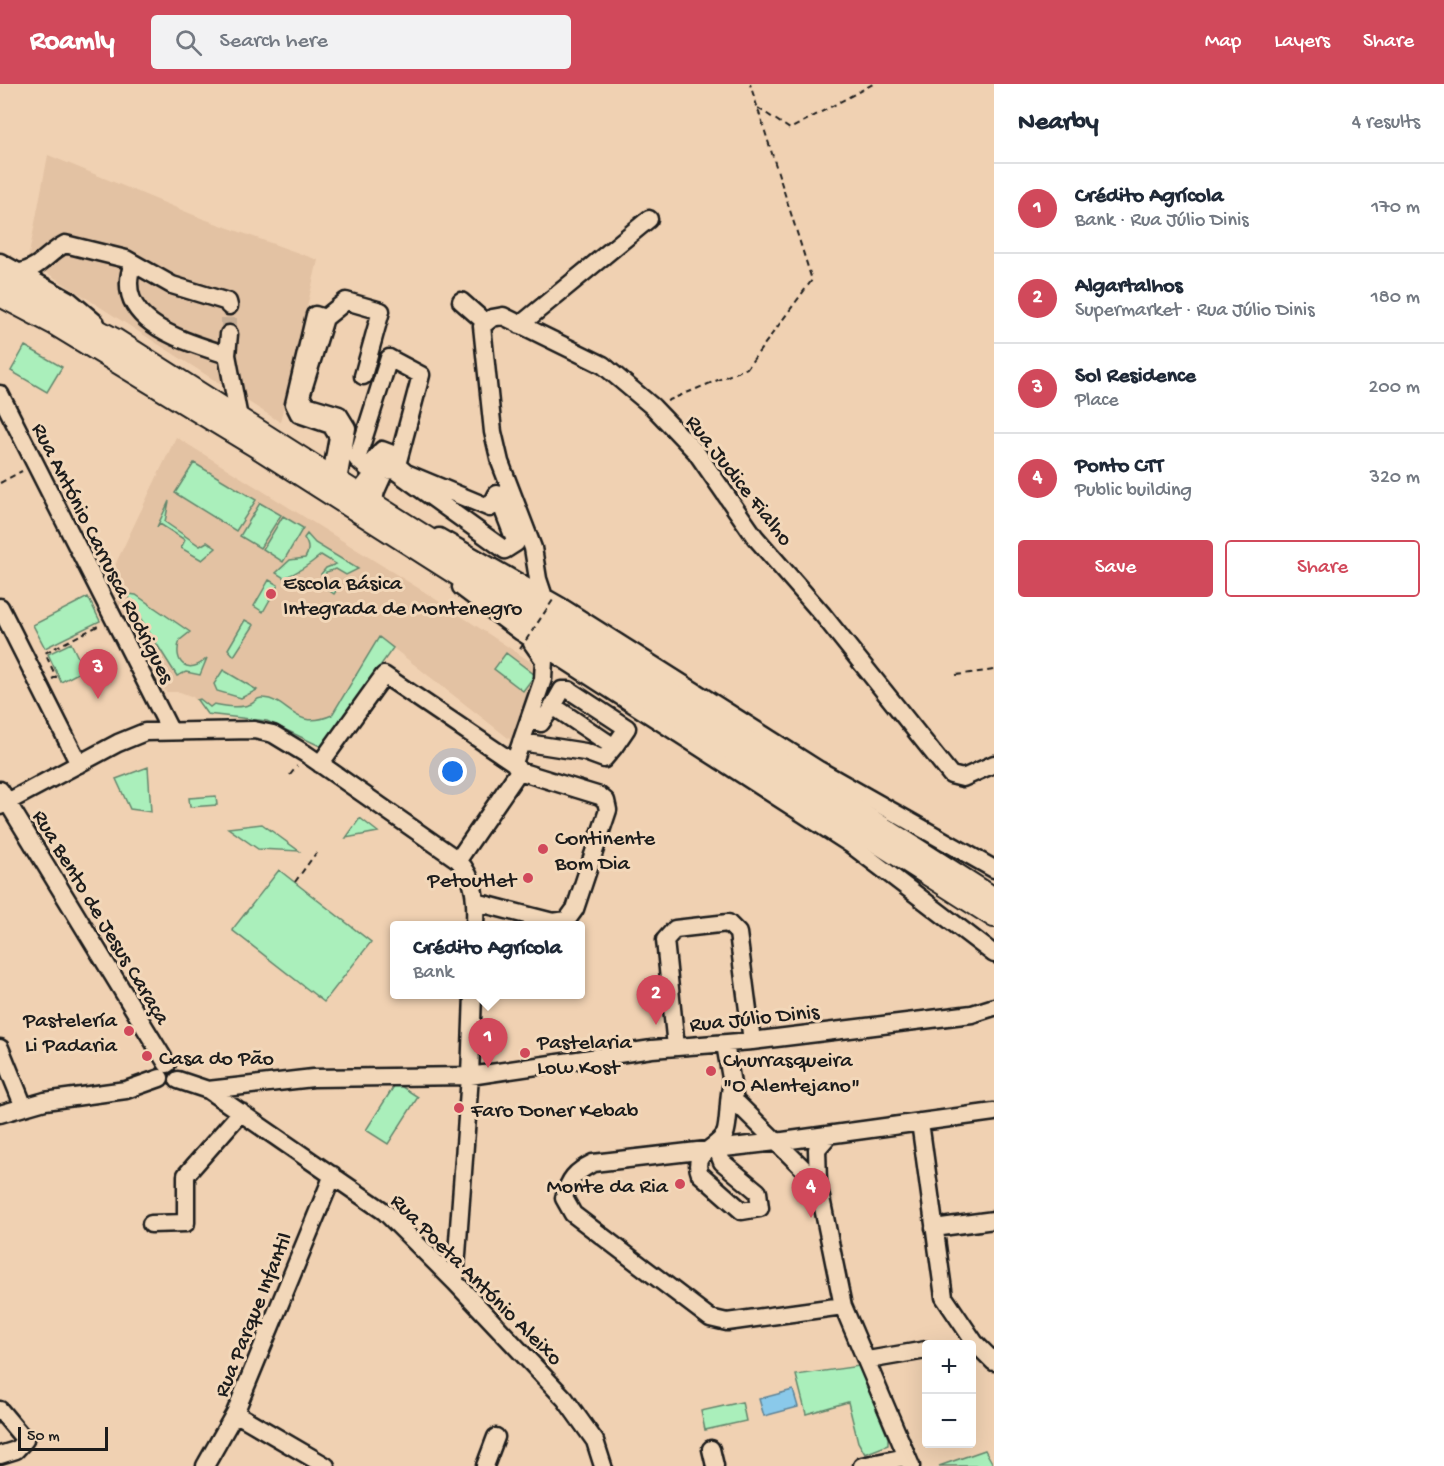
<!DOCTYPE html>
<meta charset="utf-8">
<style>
body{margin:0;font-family:"Gochi Hand",sans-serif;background:#f2f2f3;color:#1f2937}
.controls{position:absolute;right:18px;bottom:18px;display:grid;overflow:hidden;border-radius:6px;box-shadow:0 6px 24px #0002}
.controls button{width:54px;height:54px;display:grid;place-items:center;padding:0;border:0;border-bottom:2px solid #e0e1e3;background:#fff;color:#1f2937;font:30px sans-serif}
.scale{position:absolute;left:18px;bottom:15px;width:90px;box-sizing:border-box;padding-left:6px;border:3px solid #1c1c1c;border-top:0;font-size:16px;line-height:21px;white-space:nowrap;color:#1c1c1c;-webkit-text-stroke:4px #f2d7b9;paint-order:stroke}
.you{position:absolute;left:453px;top:688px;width:21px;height:21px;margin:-15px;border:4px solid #fff;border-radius:50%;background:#1a73e8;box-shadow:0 0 0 9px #1a73e833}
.badge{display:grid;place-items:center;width:39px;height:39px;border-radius:50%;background:#d1495b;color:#fff;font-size:20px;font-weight:700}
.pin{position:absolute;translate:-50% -50px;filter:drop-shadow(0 2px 3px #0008)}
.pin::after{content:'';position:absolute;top:32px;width:21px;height:18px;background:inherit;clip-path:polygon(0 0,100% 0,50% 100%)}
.popup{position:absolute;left:390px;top:837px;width:195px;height:78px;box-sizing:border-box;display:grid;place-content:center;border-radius:6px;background:#fff;filter:drop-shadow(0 2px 4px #0005);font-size:20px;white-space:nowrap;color:#747a83}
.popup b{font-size:22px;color:#1f2937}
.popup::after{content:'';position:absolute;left:50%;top:100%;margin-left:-12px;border:12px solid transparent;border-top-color:#fff}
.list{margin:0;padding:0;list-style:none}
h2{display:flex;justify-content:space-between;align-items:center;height:78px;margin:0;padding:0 24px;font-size:26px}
h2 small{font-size:20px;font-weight:400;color:#747a83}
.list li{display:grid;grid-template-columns:39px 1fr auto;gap:18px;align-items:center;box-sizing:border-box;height:90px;padding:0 24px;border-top:2px solid #e0e1e3}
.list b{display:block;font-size:22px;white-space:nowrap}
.list p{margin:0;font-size:20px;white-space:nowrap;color:#747a83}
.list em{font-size:20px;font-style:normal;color:#747a83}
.actions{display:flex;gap:12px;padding:18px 24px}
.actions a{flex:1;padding:14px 0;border:2px solid #d1495b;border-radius:6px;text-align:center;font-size:21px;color:#d1495b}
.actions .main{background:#d1495b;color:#fff}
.icon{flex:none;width:33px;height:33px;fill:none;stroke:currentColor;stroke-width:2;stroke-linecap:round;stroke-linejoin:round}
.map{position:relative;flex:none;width:994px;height:1382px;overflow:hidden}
header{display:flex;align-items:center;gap:36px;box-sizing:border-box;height:84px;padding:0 30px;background:#d1495b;color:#fff}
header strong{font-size:28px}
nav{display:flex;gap:33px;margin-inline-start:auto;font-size:21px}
.search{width:420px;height:54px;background:#f2f2f3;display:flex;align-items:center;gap:15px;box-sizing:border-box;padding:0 21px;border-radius:6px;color:#747a83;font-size:22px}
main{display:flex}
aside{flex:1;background:#fff}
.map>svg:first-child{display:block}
.built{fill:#e3c2a3}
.green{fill:#aaefbb;stroke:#63866c;stroke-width:1.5}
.water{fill:#8ac9ea;stroke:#5e8498;stroke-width:1.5}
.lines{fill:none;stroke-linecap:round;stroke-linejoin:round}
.minor-tunnel{stroke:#c6ad94;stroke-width:16;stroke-dasharray:16 8;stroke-linecap:butt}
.minor-casing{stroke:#1c1c1c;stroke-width:21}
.major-casing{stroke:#1c1c1c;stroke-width:24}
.path{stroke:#1c1c1c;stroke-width:2;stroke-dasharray:6 4.5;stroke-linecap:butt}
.minor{stroke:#f2d7b9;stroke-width:16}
.major{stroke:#f2d7b9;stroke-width:20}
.path-bridge{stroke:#1c1c1c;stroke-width:2;stroke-dasharray:6 4.5;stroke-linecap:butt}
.poi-dot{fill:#d1495b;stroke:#f2d7b9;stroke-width:2}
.labels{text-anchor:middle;stroke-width:6;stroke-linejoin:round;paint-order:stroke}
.street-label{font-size:22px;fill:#1c1c1c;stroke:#f2d7b9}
.poi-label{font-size:22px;fill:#1c1c1c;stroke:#f2d7b9;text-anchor:start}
</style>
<header>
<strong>Roamly</strong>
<div class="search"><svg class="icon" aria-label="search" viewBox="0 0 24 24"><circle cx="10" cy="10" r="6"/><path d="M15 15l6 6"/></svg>Search here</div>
<nav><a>Map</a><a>Layers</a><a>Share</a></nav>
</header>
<main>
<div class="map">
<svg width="994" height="1382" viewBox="0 0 994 1382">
<rect width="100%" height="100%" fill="#f0d1b2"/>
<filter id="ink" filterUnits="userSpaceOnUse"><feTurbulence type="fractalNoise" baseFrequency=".0167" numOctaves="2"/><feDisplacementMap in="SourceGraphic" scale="12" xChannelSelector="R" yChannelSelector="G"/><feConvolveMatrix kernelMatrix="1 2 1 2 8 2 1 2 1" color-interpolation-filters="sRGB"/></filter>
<g filter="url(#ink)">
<path class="built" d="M48 71 201 134 318 176 280 338 47 189 27 181Z
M176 353 423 507 531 578 540 588 512 657 393 564 320 663 279 641 253 634 207 630 193 613 180 608H166L115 514 113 500 116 479Z"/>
<path class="green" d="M25 262 62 283 47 308 11 287Z
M194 379 256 416 236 447 175 409Z
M169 417 165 438 200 462 207 458 216 464 202 476 181 464 185 456 160 440 157 443Z
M260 419 281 431 260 464 240 452Z
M283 432 303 444 283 478 263 465Z
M307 450 315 459 358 485 346 491 336 485 326 488 324 495 336 507 334 510 324 503 321 490 326 484 336 480 321 471C309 481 299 488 284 494L276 489 290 476 305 474C310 467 309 461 304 454Z
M269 496 278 501 263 528 254 522Z
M129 510 136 511 190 548 180 556C172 578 188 593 207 574L200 591 186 588 177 592 130 518Z
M88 513 100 537 45 564 33 541Z
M245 536 254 541 234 572 228 565Z
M379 553 393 564 322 663 267 637 207 630 197 616 200 615 210 623 214 620C225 622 240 625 251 620 256 618 256 613 263 614 289 615 294 648 332 631Z
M71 559 84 586 61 598 48 570Z
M506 569 535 591 523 607 494 585Z
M223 586 257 606 241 614 217 607 214 600Z
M148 683 151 728 130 725 116 695Z
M216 712 217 721 190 723 189 714Z
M360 734 378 748 346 754Z
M262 740 299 767 258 765 228 744Z
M279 786 371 858 324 918 232 846Z
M396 999 418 1013 388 1060 366 1046Z
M859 1282 888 1354V1361L865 1370 858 1358 848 1318 806 1330 796 1291Z
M742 1318 746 1337 705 1346 701 1327Z
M985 1366 994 1382H939Z"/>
<path class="water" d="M793 1306 798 1323 764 1332 759 1315Z"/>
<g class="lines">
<path class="minor-tunnel" d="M229 250V222"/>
<g class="minor-casing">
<path id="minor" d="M0 178 70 217 96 239
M133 179C111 238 184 257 227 271
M21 188C39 184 48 169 65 160L126 175 172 201 228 218 229 222
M461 217 486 239
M325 234 346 217 381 227 363 292
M520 241 649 135
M229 250 227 271 239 334
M0 310 170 646
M331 392 338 353 331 341 299 330 294 320 315 231 325 234 301 312 306 321 339 331 347 344 338 397
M358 410 390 369 382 366 367 384 357 375 389 274 421 291 397 381 406 389 490 424 497 410 516 459 505 466 394 386 385 387 376 407 373 420
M439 453 560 522 819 686 994 785
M461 503 521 548 850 760 994 870
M544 513 538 495 533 464 500 378 493 348 482 242 492 234 503 232 603 281 653 323 696 368 755 453 823 531 951 691 963 694 994 680
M0 523 79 680
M553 622 562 606H569L627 644 614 663
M521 658 585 668 604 675 614 663 553 622 541 639 529 635
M320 680 384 591 514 679
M0 706 167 980
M0 722 118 659 145 648 254 646 273 650 306 670 458 776C476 796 476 816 475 842
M458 776 519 687 514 679 543 595 544 576 532 559
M476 818 553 838 567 836 575 825 608 726 606 717 600 712 519 687
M725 960 735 1017 818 1099 843 1222 911 1382
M676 963 665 856 675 845 728 839 738 849 752 957
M0 964 24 1023
M178 996 208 1006 385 1128 455 1198 565 1315 595 1357 603 1382
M208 1006 313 994 470 992 652 965 752 957 972 930 994 923
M0 1030 45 1017 126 1006 160 994
M920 1038 944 1213 975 1259 994 1278
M717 1065 722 1078 758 1108 760 1124 742 1127 700 1090C691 1068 716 1066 725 1050 729 1041 728 1016 731 1003
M818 1099 817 1065 829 1051
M151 1140 186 1139V1091L241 1028
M934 1144 994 1136
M455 1198 470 992 473 910
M843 1222 727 1238 710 1234 573 1130 564 1114C569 1095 575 1088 593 1079L776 1058 994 1028
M868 1276 926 1266
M0 1326 25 1356 16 1366 0 1371
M235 1329 326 1382
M711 1365 715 1382
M205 1382 235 1329 333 1091
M485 1382 496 1353
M862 1382 906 1373"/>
</g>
<g class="major-casing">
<path id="major" d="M0 193 115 255 994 814
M0 212 55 241 256 363 994 833"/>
</g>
<path class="path" d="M758 24 790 45 873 0
M667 317 747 284 812 196 750 0
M0 399 22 387
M956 591 994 586
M52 595 56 593 45 569 100 541
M290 691 297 682
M295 798 316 769"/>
<use href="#minor" class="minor"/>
<use href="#major" class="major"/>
<path class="path-bridge" d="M520 565 555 513"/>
</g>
</g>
<g class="poi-dot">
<circle cx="271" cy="510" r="6"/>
<circle cx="543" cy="765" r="6"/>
<circle cx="528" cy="794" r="6"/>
<circle cx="129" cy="947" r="6"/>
<circle cx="525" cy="969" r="6"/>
<circle cx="147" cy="972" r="6"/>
<circle cx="711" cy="987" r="6"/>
<circle cx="459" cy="1024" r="6"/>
<circle cx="680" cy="1100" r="6"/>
</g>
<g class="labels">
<g class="street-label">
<text transform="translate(741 395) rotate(52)" y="8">Rua Judice Fialho</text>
<text transform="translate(105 468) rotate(63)" y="8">Rua António Carrusca Rodrigues</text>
<text transform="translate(103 832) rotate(59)" y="8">Rua Bento de Jesus Caraça</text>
<text transform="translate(754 932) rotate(-6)" y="8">Rua Júlio Dinis</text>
<text transform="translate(478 1194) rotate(45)" y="8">Rua Poeta António Aleixo</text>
<text transform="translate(251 1230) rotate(-68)" y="8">Rua Parque Infantil</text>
</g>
<g class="poi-label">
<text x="283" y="505">Escola Básica<tspan x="283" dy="25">Integrada de Montenegro</tspan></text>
<text x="555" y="760">Continente<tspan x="555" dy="25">Bom Dia</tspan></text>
<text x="516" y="802" text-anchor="end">Petoutlet</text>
<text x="117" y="942" text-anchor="end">Pastelería<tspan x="117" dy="25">Li Padaria</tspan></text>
<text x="537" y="964">Pastelaria<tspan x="537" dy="25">Low Kost</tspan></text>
<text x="159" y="980">Casa do Pão</text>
<text x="723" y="982">Churrasqueira<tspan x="723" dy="25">"O Alentejano"</tspan></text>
<text x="471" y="1032">Faro Doner Kebab</text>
<text x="668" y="1108" text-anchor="end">Monte da Ria</text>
</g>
</g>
</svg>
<div class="controls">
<button>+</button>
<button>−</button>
</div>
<div class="scale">50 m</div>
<div class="you"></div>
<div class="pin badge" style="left:488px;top:984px">1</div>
<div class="popup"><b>Crédito Agrícola</b>Bank</div>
<div class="pin badge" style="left:656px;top:941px">2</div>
<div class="pin badge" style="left:98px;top:615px">3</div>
<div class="pin badge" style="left:811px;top:1134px">4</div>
</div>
<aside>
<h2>Nearby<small>4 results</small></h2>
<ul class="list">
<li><span class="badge">1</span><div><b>Crédito Agrícola</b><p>Bank · Rua Júlio Dinis</p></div><em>170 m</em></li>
<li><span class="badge">2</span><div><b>Algartalhos</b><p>Supermarket · Rua Júlio Dinis</p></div><em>180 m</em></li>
<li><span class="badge">3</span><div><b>Sol Residence</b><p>Place</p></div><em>200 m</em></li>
<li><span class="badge">4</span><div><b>Ponto CTT</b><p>Public building</p></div><em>320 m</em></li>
</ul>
<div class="actions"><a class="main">Save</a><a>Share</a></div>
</aside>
</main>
